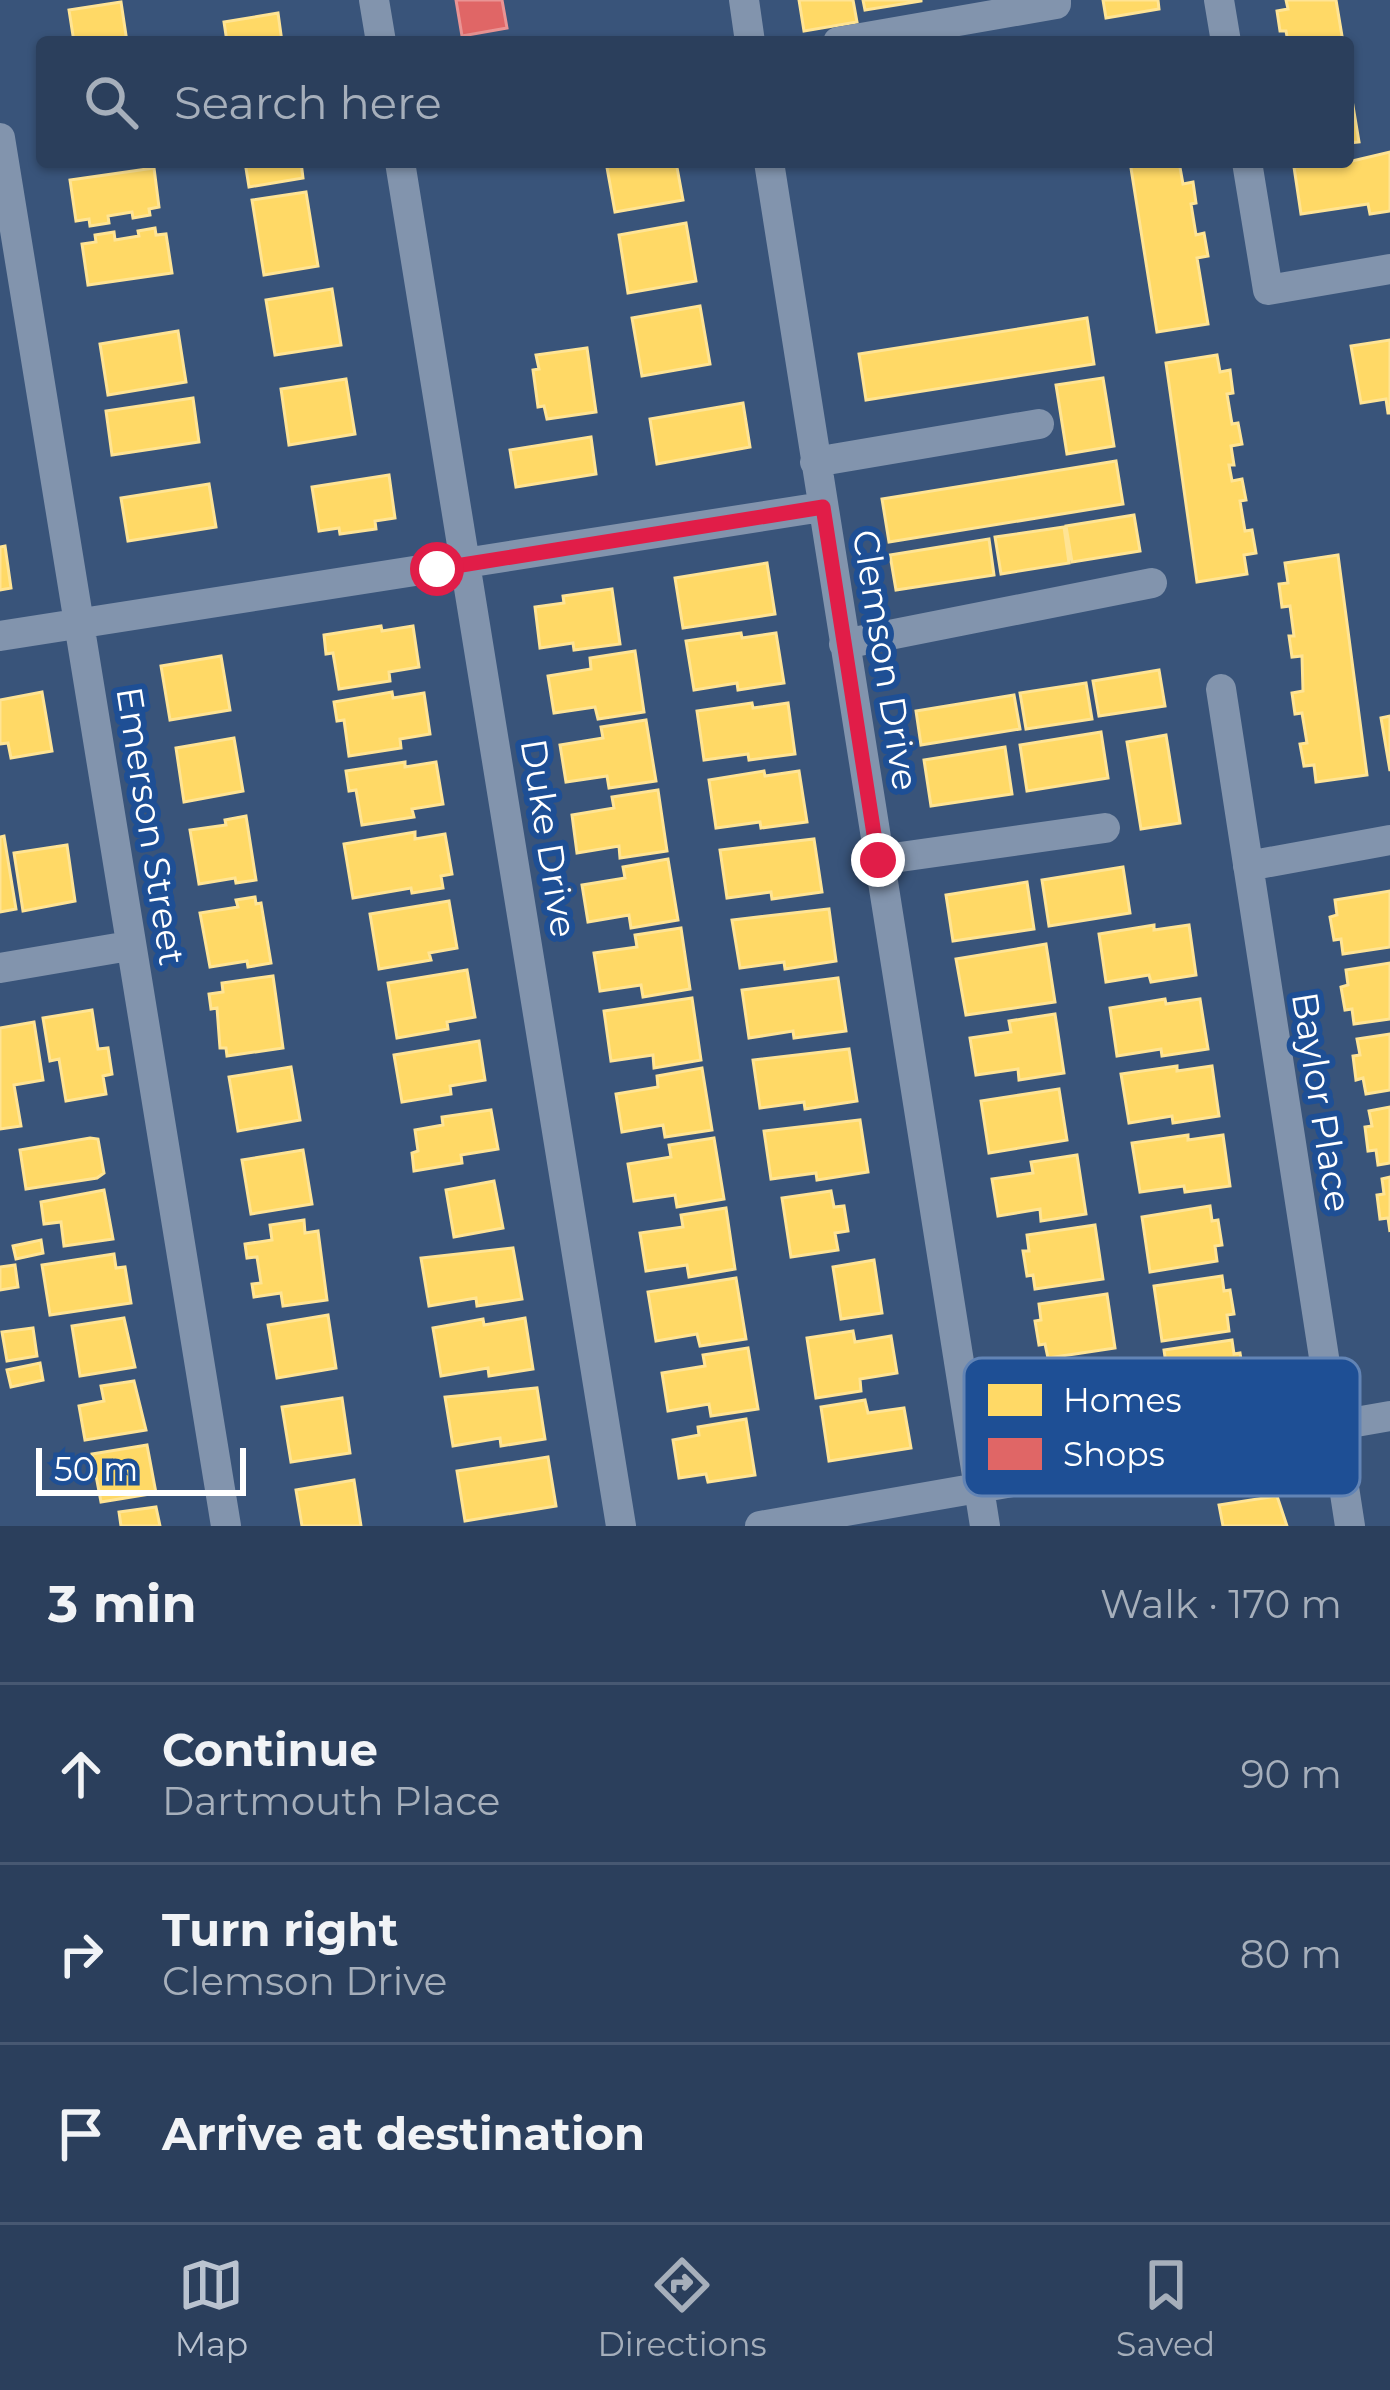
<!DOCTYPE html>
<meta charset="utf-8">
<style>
body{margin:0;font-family:Montserrat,sans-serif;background:#334662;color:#f1f3f6}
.scale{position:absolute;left:36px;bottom:30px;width:210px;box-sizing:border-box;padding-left:12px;border:6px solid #fff;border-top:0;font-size:33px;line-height:42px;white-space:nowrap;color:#fff;-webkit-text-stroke:9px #1e4f95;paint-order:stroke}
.stop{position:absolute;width:36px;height:36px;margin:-27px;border:9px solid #e11d48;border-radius:50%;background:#fff}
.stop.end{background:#e11d48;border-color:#fff;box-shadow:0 3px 12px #0008}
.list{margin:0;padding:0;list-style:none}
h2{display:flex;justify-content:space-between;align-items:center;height:156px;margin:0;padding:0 48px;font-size:51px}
h2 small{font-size:39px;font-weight:400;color:#a6afbb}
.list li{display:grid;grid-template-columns:78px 1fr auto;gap:36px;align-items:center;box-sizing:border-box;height:180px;padding:0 48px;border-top:3px solid #475872}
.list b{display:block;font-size:45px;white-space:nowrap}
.list p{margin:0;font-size:39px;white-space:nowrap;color:#a6afbb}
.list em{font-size:39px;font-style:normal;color:#a6afbb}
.icon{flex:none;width:66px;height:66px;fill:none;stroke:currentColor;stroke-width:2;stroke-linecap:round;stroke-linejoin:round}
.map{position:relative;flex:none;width:1390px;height:1526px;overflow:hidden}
.search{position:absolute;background:#2b3f5c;box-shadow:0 3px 9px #0004;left:36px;right:36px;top:36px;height:132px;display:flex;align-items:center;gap:30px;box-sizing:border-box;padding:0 42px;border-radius:12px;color:#a6afbb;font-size:45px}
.sheet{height:696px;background:#2b3f5c}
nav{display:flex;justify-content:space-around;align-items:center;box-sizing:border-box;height:168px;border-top:3px solid #475872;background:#2b3f5c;font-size:33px;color:#a6afbb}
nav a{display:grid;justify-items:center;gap:6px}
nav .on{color:#bac3d0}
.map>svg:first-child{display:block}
.homes{fill:#ffd966;stroke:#ffe494;stroke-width:3}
.shops{fill:#e06666;stroke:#e99494;stroke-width:3}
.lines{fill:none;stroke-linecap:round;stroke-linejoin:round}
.minor{stroke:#8294ad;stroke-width:30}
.route{stroke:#e11d48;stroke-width:15}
.labels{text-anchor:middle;stroke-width:12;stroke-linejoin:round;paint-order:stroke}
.street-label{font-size:36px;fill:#fff;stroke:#1e4f95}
.key{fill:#1e4f95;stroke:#6284b5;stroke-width:3}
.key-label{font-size:33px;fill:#fff}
</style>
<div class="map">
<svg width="1390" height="1526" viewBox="0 0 1390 1526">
<rect width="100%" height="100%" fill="#39547a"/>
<path class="homes" d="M799 0H853L857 22 804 31Z
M863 0H921V1L865 10Z
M1103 0H1158L1159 9 1106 18Z
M1286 0H1336L1343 42H1288L1286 31H1280L1277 11 1288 9Z
M121 2 127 42H74L69 10Z
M278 13 282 42H227L224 22Z
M1348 76 1359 142 1348 143Z
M1390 152V211L1370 214 1368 204 1301 214 1294 167 1348 162Z
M245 162H301L303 178 249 187Z
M606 162H676L683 200 615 212Z
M1130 162H1179L1183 184 1193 182 1196 203 1191 204 1196 235 1204 233 1208 256 1197 258 1208 324 1157 332Z
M154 168 159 207 149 209 150 215 133 218 132 212 108 216 109 223 90 226 89 219 76 221 70 180Z
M306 192 318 266 264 275 252 200Z
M686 223 696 281 628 293 619 235Z
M155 228 156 235 166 234 172 273 88 285 82 244 96 242 95 235 114 232 115 240 139 236 138 231Z
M332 289 341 345 275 355 266 300Z
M700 306 710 364 642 376 632 318Z
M1087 318 1094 364 866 400 859 354Z
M178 331 186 382 108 395 100 344Z
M1390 340V413H1388L1386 399 1361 403 1351 346Z
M587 348 596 412 547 419 544 406 538 407 533 370 539 369 536 355Z
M1217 355 1220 372 1230 370 1233 393 1227 394 1232 424 1238 423 1242 444 1231 446 1234 465H1229L1232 481 1242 479 1246 500 1240 501 1245 531 1252 530 1256 553 1244 555 1247 574 1197 582 1166 363Z
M1103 378 1114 446 1067 454 1056 385Z
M346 379 355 434 289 445 281 389Z
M193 398 199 442 112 455 106 411Z
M743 403 750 447 657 464 650 419Z
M591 437 596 474 516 487 510 450Z
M1116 461 1123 504 889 542 882 499Z
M389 475 395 518 375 521 376 529 340 534 339 528 319 531 312 487Z
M209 484 216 527 128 541 121 498Z
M1134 515 1140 551 1072 562 1066 526Z
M1064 527 1069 563 1001 574 995 537Z
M989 539 994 575 896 590 890 555Z
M5 546 11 588 0 590V547Z
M1338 555 1367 775 1316 782 1314 765 1304 766 1300 744 1307 743 1302 713 1295 714 1292 693 1303 691 1302 656 1292 657 1289 636H1294L1290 606 1282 607 1279 584 1288 583 1285 563Z
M767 563 775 614 683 628 675 578Z
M612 589 620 644 574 650 573 643 540 648 535 607 564 603 563 596Z
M381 626 382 631 413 626 419 667 389 672 390 681 339 689 333 653 326 654 324 635Z
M741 633 742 638 776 633 784 683 738 690 737 683 694 690 686 641Z
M635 651 644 712 598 719 595 707 554 713 548 676 591 669 590 658Z
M221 656 230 710 170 720 161 666Z
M1159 670 1165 706 1099 716 1093 681Z
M1086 683 1092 719 1026 729 1020 693Z
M42 692 52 751 11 758 8 743 0 744V700Z
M392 692 393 698 424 693 430 734 400 739 401 748 349 756 344 720 337 721 334 702Z
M1014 695 1020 729 921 745 916 711Z
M752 703 753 708 788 703 795 754 749 760 748 754 704 760 697 711Z
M1390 716V771L1381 718Z
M646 720 656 781 609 788 607 776 566 782 560 745 603 738 601 727Z
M1101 732 1108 778 1027 791 1020 745Z
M1166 735 1180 823 1141 829 1127 742Z
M234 738 243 791 184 802 176 748Z
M1005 747 1012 794 931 806 924 760Z
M405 762V767L436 762 443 804 412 809 414 817 362 825 356 790 349 791 346 771Z
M764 771 765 776 799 771 807 822 761 828 760 822 716 828 709 780Z
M658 790 667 851 620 858 619 846 577 853 572 815 614 808 612 797Z
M246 816 256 880 236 883 235 878 199 884 190 830 226 825 225 820Z
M415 832V839L445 834 452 874 441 876 443 888 412 893 411 888 353 898 344 844Z
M4 836 16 909 0 912V837Z
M814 839 822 892 772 899 771 892 727 898 720 850Z
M67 845 75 901 23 911 14 853Z
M668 859 678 920 631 928 629 915 588 922 582 885 625 878 623 867Z
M1123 867 1130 913 1049 926 1042 880Z
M1027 882 1034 929 953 941 946 895Z
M1390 891V947L1343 954 1341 939 1334 940 1330 917 1337 915 1335 900Z
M255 897 256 904 261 903 271 963 248 967 247 961 210 967 200 913 238 907 236 900Z
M449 901 457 948 429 953 431 960 379 969 370 914Z
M829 909 836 961 785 969 784 962 740 968 732 920Z
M1154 925V930L1189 925 1196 975 1151 982 1149 975 1106 982 1099 934Z
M681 928 690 989 643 997 641 985 600 991 594 953 637 947 635 935Z
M1046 944 1055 1002 966 1015 956 959Z
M1390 963V1019L1354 1024 1352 1009 1345 1010 1341 987 1348 985 1346 970Z
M467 970 475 1017 447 1022 448 1029 397 1038 388 983Z
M273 976 283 1048 227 1056 226 1048H220L217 1008 211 1009 209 994 223 992 222 983Z
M838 978 846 1031 794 1038 793 1031 749 1038 742 990Z
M692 998 701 1060 654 1068 653 1055 611 1061 604 1011Z
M1165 999 1166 1004 1200 999 1208 1049 1162 1056 1161 1049 1117 1056 1110 1008Z
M92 1010 98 1049 108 1048 112 1074 103 1076 106 1094 66 1101 59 1059 50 1061 43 1018Z
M1055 1014 1064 1073 1019 1080 1018 1069 976 1075 970 1038 1011 1032 1009 1021Z
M34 1022 43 1080 14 1085 21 1126 0 1129V1028Z
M1390 1034V1090L1366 1094 1363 1078 1356 1080 1353 1056 1360 1055 1357 1039Z
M479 1041 485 1080 450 1086 451 1094 402 1102 394 1055Z
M849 1049 857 1101 805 1109 804 1102 760 1108 753 1060Z
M1177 1066V1071L1212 1066 1219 1116 1173 1123 1172 1116 1129 1123 1121 1074Z
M291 1067 300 1120 238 1131 229 1077Z
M702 1068 712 1130 665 1137 663 1125 622 1132 616 1094 658 1087 657 1076Z
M1059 1089 1067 1140 989 1153 981 1101Z
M1390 1107V1163L1378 1165 1376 1150 1368 1151 1365 1127 1372 1126 1369 1111Z
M491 1110 498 1149 461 1155 462 1163 414 1171 412 1153 418 1151 415 1130 443 1125 442 1117Z
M860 1120 868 1172 817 1180 816 1173 771 1179 764 1131Z
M1188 1135V1140L1223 1135 1230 1186 1185 1192 1184 1186 1140 1192 1132 1143Z
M90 1138 98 1139 104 1173 97 1178 26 1189 20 1150Z
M714 1138 724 1199 677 1207 675 1195 634 1201 628 1164 671 1157 669 1145Z
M303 1150 312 1204 251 1214 242 1160Z
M1077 1155 1086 1214 1041 1221 1040 1209 998 1216 992 1179 1033 1173 1031 1162Z
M1390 1177V1232L1388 1218 1380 1219 1377 1195 1384 1194 1382 1179Z
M494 1181 503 1228 454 1237 446 1190Z
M104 1190 113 1239 64 1246 61 1222 44 1224 41 1202Z
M831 1191 834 1207 844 1206 848 1231 835 1233 838 1250 791 1257 782 1198Z
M1210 1206 1212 1221 1218 1220 1222 1245 1215 1246 1217 1261 1150 1272 1142 1217Z
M726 1208 735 1269 689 1277 687 1265 646 1271 640 1233 683 1227 681 1215Z
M304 1220 305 1233 318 1231 327 1300 283 1306 281 1293 254 1297 252 1284 261 1283 257 1257 247 1258 245 1244 272 1240 270 1225Z
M1095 1225 1103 1279 1035 1289 1033 1275 1027 1276 1023 1251H1029L1027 1235Z
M41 1240 43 1253 16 1259 13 1246Z
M513 1248 522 1299 477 1306 476 1298 429 1306 421 1258Z
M114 1254 116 1268 125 1267 131 1303 50 1315 42 1265Z
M874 1260 882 1313 841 1319 833 1267Z
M15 1265 18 1287 0 1290V1267Z
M1222 1276 1224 1291 1230 1290 1234 1314 1227 1315 1229 1331 1162 1341 1154 1286Z
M736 1278 746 1339 700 1346 697 1334 656 1341 648 1292Z
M1107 1294 1115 1348 1048 1358 1045 1344 1039 1345 1035 1321 1041 1320 1039 1304Z
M328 1315 336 1368 277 1378 268 1325Z
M124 1318 135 1367 80 1376 72 1326Z
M525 1318 533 1369 489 1376 488 1368 441 1376 433 1328 483 1319 484 1325Z
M33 1328 37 1356 7 1361 2 1332Z
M853 1331 855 1342 891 1336 897 1373 860 1379 861 1391 816 1398 807 1338Z
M1232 1340 1234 1354 1240 1353 1244 1378 1237 1379 1239 1395 1172 1405 1164 1350Z
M748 1348 758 1409 711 1416 709 1404 668 1411 662 1373 705 1366 703 1355Z
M40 1363 43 1380 11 1387 7 1370Z
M134 1381 146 1430 85 1440 79 1406 104 1401 101 1386Z
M537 1388 545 1439 501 1446 500 1438 453 1446 445 1397Z
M342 1398 350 1453 291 1462 282 1407Z
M865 1400 868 1413 904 1408 911 1448 829 1461 821 1407Z
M746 1419 755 1475 708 1482 706 1474 679 1478 673 1440 699 1435 698 1427Z
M147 1445 156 1493 101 1502 92 1454Z
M548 1457 556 1506 465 1521 457 1471Z
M354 1480 361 1526H302L296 1490Z
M1277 1496 1287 1526H1223L1219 1505Z
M156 1507 160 1526H121L119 1512Z"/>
<path class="shops" d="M456 0H502L507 28 462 36Z"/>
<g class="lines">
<path class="minor" d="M374 0 381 42
M744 0 750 42
M1219 0 1226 42
M838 42 1056 4V0
M0 138 226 1526
M400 162 621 1526
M769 162 985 1526
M1247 162 1268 290 1390 269
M815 462 1039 424
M0 636 822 507
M844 644 1152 583
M1221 689 1350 1526
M879 860 1105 828
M1248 866 1390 840
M0 968 129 946
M760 1526 1390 1416"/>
</g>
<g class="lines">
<path class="route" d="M437 569 823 507 878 860"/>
</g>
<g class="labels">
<g class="street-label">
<text transform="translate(886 660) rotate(81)" y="13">Clemson Drive</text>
<text transform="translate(151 826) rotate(81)" y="13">Emerson Street</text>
<text transform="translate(549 838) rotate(81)" y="13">Duke Drive</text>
<text transform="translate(1322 1102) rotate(81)" y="13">Baylor Place</text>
</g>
</g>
<rect x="964" y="1358" width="396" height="138" rx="18" class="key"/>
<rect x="988" y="1384" width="54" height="32" fill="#ffd966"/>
<rect x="988" y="1438" width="54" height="32" fill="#e06666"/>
<g class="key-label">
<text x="1063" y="1412">Homes</text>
<text x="1063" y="1466">Shops</text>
</g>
</svg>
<div class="scale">50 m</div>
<div class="stop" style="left:437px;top:569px"></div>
<div class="stop end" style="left:878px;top:860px"></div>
<div class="search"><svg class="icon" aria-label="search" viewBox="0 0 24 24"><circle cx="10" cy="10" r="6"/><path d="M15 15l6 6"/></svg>Search here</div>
</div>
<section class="sheet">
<h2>3 min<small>Walk · 170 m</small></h2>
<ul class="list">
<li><svg class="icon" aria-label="ahead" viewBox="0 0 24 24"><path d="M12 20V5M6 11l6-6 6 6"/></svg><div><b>Continue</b><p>Dartmouth Place</p></div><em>90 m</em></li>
<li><svg class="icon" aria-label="right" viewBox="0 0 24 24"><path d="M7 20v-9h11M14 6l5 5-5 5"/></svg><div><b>Turn right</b><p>Clemson Drive</p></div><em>80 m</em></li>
<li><svg class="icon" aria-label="arrive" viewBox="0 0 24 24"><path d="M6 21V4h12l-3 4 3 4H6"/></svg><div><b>Arrive at destination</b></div></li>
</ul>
</section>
<nav>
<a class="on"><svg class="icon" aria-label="map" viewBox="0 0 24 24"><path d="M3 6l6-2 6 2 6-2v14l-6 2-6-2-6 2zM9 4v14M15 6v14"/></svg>Map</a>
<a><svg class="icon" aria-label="directions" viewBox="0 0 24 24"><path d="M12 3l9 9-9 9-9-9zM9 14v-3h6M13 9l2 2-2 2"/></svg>Directions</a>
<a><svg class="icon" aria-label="saved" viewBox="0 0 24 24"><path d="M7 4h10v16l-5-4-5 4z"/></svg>Saved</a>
</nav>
